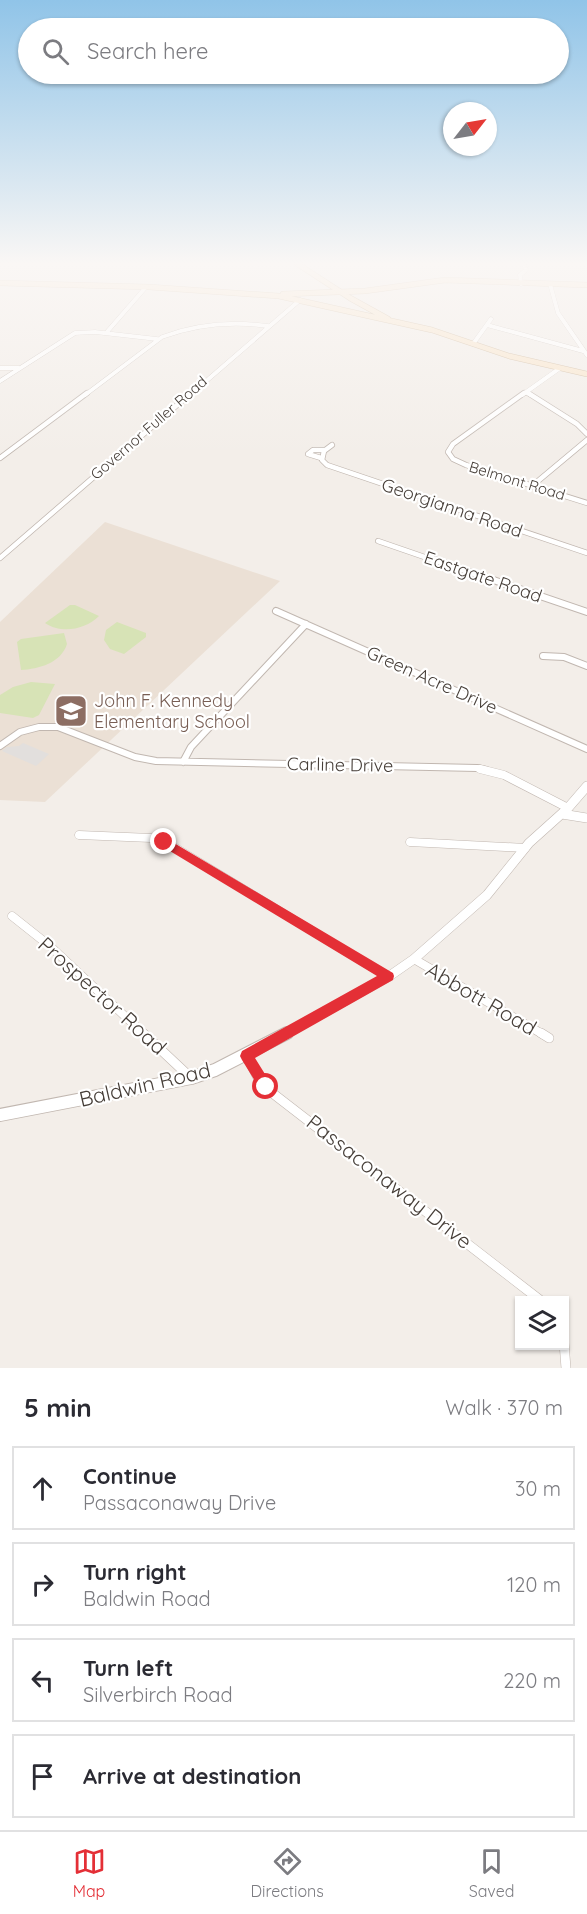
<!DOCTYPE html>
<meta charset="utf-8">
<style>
body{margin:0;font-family:Quicksand,sans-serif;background:#f7f7f7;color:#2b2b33}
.controls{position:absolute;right:18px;bottom:18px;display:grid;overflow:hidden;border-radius:0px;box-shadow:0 2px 4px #0004}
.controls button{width:54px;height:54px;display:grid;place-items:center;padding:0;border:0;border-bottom:2px solid #e1e1e2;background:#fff;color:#2b2b33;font:30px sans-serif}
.compass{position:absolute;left:443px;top:102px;width:54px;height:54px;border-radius:50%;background:#fff;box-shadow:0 2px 4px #0004;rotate:59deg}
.stop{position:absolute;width:18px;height:18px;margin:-14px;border:4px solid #e42f36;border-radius:50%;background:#fff}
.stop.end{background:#e42f36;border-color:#fff;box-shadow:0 2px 6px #0008}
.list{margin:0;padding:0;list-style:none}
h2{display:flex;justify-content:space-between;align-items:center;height:78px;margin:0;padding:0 24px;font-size:26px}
h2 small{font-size:20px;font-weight:400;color:#7c7c81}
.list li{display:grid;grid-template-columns:39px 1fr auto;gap:18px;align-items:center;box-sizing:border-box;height:84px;margin:0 12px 12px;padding:0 12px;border:2px solid #e1e1e2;border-radius:0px}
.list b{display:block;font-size:22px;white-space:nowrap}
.list p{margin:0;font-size:20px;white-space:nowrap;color:#7c7c81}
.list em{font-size:20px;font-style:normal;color:#7c7c81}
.icon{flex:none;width:33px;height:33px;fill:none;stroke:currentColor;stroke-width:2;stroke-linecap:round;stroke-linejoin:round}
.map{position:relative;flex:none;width:587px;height:1368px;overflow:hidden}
.search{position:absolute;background:#fff;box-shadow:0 2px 4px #0004;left:18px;right:18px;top:18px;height:66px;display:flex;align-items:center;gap:15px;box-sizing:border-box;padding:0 21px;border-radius:33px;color:#7c7c81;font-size:22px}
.sheet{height:462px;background:#fff}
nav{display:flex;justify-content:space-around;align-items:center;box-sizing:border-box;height:84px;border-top:2px solid #e1e1e2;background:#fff;font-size:16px;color:#7c7c81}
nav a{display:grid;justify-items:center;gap:3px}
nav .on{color:#e42f36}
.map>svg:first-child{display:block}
.education{fill:#ebe0d5}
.green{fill:#d7e3b6}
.parking{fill:#e2dfdd}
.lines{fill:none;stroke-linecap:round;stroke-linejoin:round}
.minor-far4-casing{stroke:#c1b7b0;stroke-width:4.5}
.minor-far3-casing{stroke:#c1b7b0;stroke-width:6}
.minor-far2-casing{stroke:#c1b7b0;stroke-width:8}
.minor-far1-casing{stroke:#c1b7b0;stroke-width:9}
.minor-casing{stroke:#c1b7b0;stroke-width:10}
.tertiary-far1-casing{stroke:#c1b7b0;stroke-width:10}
.tertiary-casing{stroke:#c1b7b0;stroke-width:14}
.secondary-casing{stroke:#ceb89d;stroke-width:6}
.minor-far4{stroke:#fff;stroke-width:4}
.minor-far3{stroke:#fff;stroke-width:4.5}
.minor-far2{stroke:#fff;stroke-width:6}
.minor-far1{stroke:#fff;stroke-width:8}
.minor{stroke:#fff;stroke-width:9}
.tertiary-far1{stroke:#fff;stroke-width:9}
.tertiary{stroke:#fff;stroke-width:12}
.secondary{stroke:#f9e6cd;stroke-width:5}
.route{fill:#e42f36}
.labels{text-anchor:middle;stroke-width:4.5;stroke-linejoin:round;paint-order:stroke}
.far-street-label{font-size:15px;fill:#463e38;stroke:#fff}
.street-label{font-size:18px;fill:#463e38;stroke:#fff}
.education-label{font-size:18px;fill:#785e54;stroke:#fff;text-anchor:start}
.near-street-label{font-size:21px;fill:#463e38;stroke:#fff}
</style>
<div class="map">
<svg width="587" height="1368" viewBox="0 0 587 1368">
<rect width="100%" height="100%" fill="#f3eee9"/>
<path class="education" d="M105 522 280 581 45 802 0 800V622Z"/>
<path class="green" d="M70 605H75L99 616C85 630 61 634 45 623Z
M117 622 146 633V637L124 654 110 649 104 640 106 630Z
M64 633 67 644C61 663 39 669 21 670L17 642 21 639Z
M31 682 55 684 39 715 33 718 0 713V695L13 687Z"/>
<path class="parking" d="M23 743 49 754 36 766 2 751 7 747 19 746Z"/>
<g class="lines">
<g class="minor-far4-casing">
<path id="minor-far4" d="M521 284 520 275 526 270 523 263
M550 284 558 313 587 355
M487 325 583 351
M106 333 146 287
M473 344 491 319
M0 368H19
M0 381 75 333 95 332 157 339
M526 392 531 395
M85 395 162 337C197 324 231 321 268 326
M190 395 300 300
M522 395 560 368"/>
</g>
<g class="minor-far3-casing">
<path id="minor-far3" d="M524 393 453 444 448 452 453 459 466 465 587 503
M528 393 577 424 587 434
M332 445 324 451 322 460 327 465 587 553
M0 458 87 393
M321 458 308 454 313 450H324
M532 486 587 440
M378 541 436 561
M0 558 191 393"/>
</g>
<g class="minor-far2-casing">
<path id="minor-far2" d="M432 559 587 612
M276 611 587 749
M543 656 564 657 587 666
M0 746 20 732 39 727H58L135 757 156 761 477 768 486 770
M183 762 191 747 306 624"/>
</g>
<g class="minor-far1-casing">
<path id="minor-far1" d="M480 769 504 775 568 808
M79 835 151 838 169 844 388 977
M410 842 525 848
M12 916 51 947 145 1035
M414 959 544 1035"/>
</g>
<g class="minor-casing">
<path id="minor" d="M143 1033 191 1078
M541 1033 549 1038
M247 1056 257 1076 271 1092 540 1300
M564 1343 566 1368"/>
</g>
<g class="tertiary-far1-casing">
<path id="tertiary-far1" d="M562 814 587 818
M284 1035 388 977 414 959 487 895 529 843 568 808 587 786"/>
</g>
<g class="tertiary-casing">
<path id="tertiary" d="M0 1115 191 1078 215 1070 287 1033"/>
</g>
<g class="secondary-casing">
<path id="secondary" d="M296 263 350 298 388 319
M0 283 149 287 279 296 432 330 509 356 587 374
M283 294 365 291 445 280 587 285"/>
</g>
<use href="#minor-far4" class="minor-far4"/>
<use href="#minor-far3" class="minor-far3"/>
<use href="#minor-far2" class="minor-far2"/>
<use href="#minor-far1" class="minor-far1"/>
<use href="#minor" class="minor"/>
<use href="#tertiary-far1" class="tertiary-far1"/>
<use href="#tertiary" class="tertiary"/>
<use href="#secondary" class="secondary"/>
</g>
<linearGradient id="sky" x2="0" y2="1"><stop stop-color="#90c4e8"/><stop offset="0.58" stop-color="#faf7f5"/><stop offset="1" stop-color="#faf7f5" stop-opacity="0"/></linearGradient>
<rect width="587" height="454" fill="url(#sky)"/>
<path class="route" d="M164 837 393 973 394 976 393 980 255 1058 273 1087 271 1091 266 1093 261 1091 242 1060 240 1056 242 1051 377 976 160 845 159 842Z"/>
<defs>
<g id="school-square" transform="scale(1.725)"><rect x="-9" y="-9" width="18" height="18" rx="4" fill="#8d6e63" stroke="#fff"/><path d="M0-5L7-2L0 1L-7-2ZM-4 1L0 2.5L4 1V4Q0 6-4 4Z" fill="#fff"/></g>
</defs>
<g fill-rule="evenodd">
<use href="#school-square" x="71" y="711"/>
</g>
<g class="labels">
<g class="far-street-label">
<text transform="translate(149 428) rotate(-41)" y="5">Governor Fuller Road</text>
<text transform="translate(517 481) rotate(17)" y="5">Belmont Road</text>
</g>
<g class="street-label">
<text transform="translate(452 508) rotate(19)" y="6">Georgianna Road</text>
<text transform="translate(483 577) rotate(19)" y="6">Eastgate Road</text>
<text transform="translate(432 680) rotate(24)" y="6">Green Acre Drive</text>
<text transform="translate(340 765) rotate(1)" y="6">Carline Drive</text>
</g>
<g class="education-label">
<text x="94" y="707">John F. Kennedy<tspan x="94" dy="21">Elementary School</tspan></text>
</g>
<g class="near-street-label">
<text transform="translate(102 996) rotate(42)" y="7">Prospector Road</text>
<text transform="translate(481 999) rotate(30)" y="7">Abbott Road</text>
<text transform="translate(145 1085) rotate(-13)" y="7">Baldwin Road</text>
<text transform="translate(389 1182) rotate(38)" y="7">Passaconaway Drive</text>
</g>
</g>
</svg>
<div class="controls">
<button><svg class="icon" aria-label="layers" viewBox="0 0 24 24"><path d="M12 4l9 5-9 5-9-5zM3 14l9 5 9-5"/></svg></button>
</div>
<svg class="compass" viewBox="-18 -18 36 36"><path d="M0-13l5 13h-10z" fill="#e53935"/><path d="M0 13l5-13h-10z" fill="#7c7c81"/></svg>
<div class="stop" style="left:266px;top:1087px"></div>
<div class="stop end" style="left:164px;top:842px"></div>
<div class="search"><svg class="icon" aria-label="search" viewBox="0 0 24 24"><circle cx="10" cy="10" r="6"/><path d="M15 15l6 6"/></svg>Search here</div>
</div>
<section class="sheet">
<h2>5 min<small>Walk · 370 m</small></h2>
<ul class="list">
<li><svg class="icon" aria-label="ahead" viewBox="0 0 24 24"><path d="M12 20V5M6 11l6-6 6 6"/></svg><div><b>Continue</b><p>Passaconaway Drive</p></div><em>30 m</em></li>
<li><svg class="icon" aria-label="right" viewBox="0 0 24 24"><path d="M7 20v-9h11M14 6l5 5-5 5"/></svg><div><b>Turn right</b><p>Baldwin Road</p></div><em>120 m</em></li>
<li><svg class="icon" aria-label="left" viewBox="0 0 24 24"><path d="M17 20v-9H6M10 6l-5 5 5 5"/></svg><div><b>Turn left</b><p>Silverbirch Road</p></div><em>220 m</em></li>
<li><svg class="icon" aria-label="arrive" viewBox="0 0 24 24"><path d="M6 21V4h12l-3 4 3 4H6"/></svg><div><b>Arrive at destination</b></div></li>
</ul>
</section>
<nav>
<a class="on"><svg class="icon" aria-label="map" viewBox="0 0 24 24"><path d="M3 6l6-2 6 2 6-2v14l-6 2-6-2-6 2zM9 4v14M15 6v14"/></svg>Map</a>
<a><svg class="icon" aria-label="directions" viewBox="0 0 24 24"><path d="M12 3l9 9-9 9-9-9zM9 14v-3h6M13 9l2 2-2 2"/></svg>Directions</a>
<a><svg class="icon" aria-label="saved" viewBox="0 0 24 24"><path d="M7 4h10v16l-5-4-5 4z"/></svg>Saved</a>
</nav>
